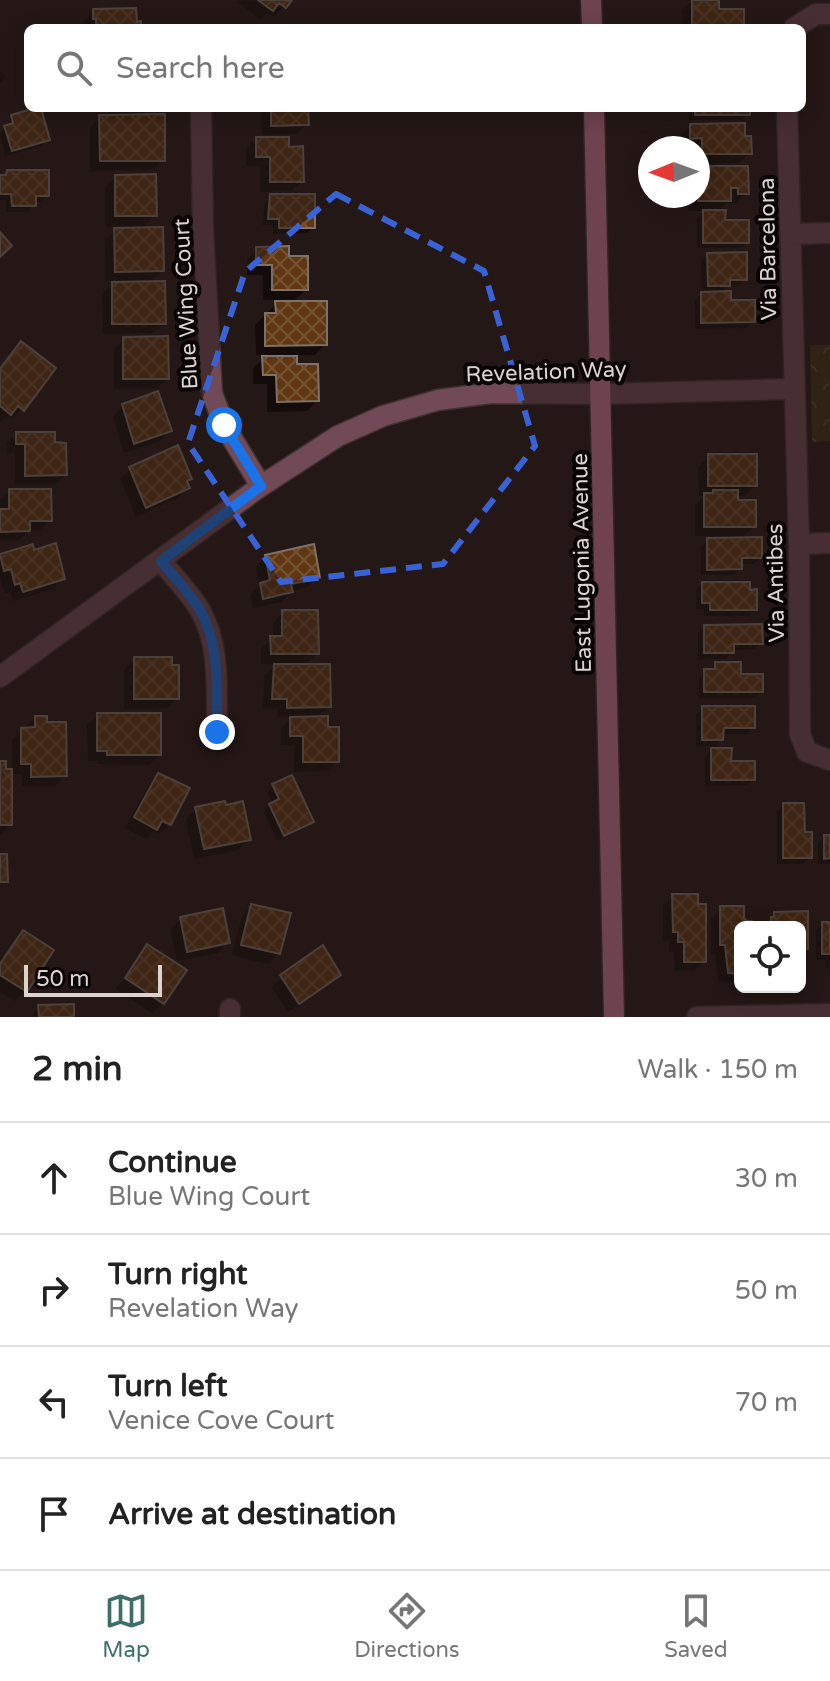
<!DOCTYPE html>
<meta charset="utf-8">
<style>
body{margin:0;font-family:"Varela Round",sans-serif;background:#f6f6f6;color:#222}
.controls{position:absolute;right:24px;bottom:24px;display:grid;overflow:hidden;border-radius:12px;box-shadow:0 4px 20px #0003}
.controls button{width:72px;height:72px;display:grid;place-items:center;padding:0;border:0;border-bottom:2px solid #e0e0e0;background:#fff;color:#222;font:40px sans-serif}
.compass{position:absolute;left:638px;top:136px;width:72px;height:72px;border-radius:50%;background:#fff;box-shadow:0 4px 20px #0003;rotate:269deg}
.scale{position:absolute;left:24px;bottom:20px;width:138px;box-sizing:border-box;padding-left:8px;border:4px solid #dcd3d1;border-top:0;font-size:22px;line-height:28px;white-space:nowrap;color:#dcd3d1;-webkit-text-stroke:6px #0a0505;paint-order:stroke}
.stop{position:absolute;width:24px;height:24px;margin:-18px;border:6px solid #1a73e8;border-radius:50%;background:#fff}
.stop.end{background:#1a73e8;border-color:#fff;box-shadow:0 2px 8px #0008}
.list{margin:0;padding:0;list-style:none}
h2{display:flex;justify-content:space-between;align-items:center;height:104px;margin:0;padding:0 32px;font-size:34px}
h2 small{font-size:26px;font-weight:400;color:#767676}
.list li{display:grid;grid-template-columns:52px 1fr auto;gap:24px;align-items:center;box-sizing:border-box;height:112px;padding:0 32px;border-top:2px solid #e0e0e0}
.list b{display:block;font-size:30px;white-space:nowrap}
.list p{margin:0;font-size:26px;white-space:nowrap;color:#767676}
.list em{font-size:26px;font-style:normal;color:#767676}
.icon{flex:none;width:44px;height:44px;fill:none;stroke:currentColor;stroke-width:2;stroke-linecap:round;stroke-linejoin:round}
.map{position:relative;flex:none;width:830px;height:1017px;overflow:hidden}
.search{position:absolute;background:#fff;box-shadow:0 4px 20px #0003;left:24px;right:24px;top:24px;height:88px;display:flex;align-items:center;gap:20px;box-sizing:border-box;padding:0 28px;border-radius:12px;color:#767676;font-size:30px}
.sheet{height:552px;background:#fff}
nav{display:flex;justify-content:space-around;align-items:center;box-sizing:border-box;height:112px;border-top:2px solid #e0e0e0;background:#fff;font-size:22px;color:#767676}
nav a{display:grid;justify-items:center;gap:4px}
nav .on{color:#3d6f66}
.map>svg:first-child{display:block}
.forest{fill:url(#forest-crowns)}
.shadow{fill:#0007}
.building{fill:url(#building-cross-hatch);stroke:#7d7168;stroke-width:2}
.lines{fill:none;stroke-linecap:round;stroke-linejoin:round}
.minor-casing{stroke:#3e3230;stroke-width:23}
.major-casing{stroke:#3e3230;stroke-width:23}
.minor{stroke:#724956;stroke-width:20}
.major{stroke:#c87692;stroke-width:20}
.route{stroke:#1a73e8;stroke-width:10}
.marked{fill:none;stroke:#3a62d7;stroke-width:6;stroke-dasharray:16 10;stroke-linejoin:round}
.labels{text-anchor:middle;stroke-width:8;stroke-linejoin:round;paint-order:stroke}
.street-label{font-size:22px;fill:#dcd3d1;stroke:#0a0505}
</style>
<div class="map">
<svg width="830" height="1017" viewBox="0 0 830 1017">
<defs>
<pattern id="forest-crowns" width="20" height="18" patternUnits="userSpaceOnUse" patternTransform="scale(2)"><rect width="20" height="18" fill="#3d3214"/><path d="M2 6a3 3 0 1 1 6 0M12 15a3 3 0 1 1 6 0" fill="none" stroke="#584f35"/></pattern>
<pattern id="building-cross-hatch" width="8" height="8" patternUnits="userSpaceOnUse" patternTransform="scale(2)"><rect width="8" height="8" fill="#5f3611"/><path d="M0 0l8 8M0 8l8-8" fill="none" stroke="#755233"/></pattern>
</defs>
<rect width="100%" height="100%" fill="#241816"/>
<path class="forest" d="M810 345H830V441L812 442Z"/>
<path class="shadow" d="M289 0 274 17 268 13 261 20 236 1Z
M693 0H717V11L742 28H683L682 10Z
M94 11 135 24 139 28H83V21Z
M0 71 6 77 0 84Z
M108 108H148L140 117 163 160 153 170 90 171V128L100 117H108Z
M261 108H306L307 124 296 134 262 135Z
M689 108H748V114L741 120H689Z
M12 117 48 140 41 146 5 156 0 133Z
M691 126 750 153 739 163 698 164V148H680V136Z
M256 139 287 149 302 181 291 191 260 192V166H246V149Z
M746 168 747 193 736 203H726L718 212 723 222 747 242 741 248H697V218L705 211H688V196H698V169Z
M7 172 47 195 40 202H34L28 212H6V200H0V178Z
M115 177 155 215 143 227 105 226V187Z
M271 196 313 227 307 233 273 234V225H262L265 203Z
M115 230 162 270 149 283 164 323 154 333 103 334 102 294 115 281H106L105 240Z
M257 249 287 258 306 289 292 303 325 344 315 355H295V367L317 401 307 411 267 412V384H253V369L266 355H256L255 325 280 300H263V275H247V259Z
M708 255 745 279 739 285 727 286 719 294 753 322 746 328 695 329V300L702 293 701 261Z
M124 339 167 378 156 389H114V349Z
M21 344 22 409 12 419 7 416 0 423V369Z
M123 405 170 430 160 441 124 453 113 416Z
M17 434 53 444 65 475 55 485H15V453H7L6 444Z
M709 456 755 485 745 496H736V502L754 526 740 540 760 558 753 564H740V568L733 575H701V547L712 536H695V506L704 496H699L698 467Z
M130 469 190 478 185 483 187 488 177 498 136 517 120 479Z
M9 491 50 520 39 531H28L18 541H0V500Z
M31 547 33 552 63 579 52 589 13 601 10 592 5 594 0 579V557Z
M266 557 318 577 307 587 292 591 281 602 253 608 250 595 260 586 255 567Z
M703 584 755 609 749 616H704V609H696V590Z
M283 612 317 653 304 666 329 706 317 718 326 729 337 761 327 771 294 772V745H281V729L293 717H278L277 709H263L264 676 277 664H261V649L273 638V623Z
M705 627 761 643 754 649 732 650 726 659H698V633Z
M135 659 177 698 167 708 124 709V670Z
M716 664 739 676 761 691 754 698H699V678Z
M702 708 753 727 747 734H721V739L715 746H696V715Z
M98 715 159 754 149 765 98 764V761H88L87 725Z
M35 718 45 724 65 776 55 786H22V774H10V824L0 835V763L4 772 12 771V740Z
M711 750 729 763 753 779 747 785 705 786V757Z
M158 775 169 824 159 834 153 831 146 839 125 828 148 786Z
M274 785 311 822 305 828 277 841 264 812 272 804 267 792Z
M784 805 803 834 810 857 803 864H777V811Z
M196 809 248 839 238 850 194 859 186 820Z
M830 815V864H818V843L825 837H830Z
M673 896 704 961 694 971H675L674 952H669V941H663V906Z
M252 906 279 953 268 964 232 955 242 916Z
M721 908 742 918 750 927H740V983L719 982 715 955H711V919Z
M806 913V948L800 954V927H764L775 914Z
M181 919 228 942 218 953 177 961 170 929Z
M823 924H830V976L829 968H825V960H816V931Z
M23 932 51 951 25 991 15 1001 0 992V962Z
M148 947 163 1002 152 1013 116 989 137 957Z
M322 948 338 975 328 985 288 1012 271 987Z
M39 1007 72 1017H33V1013Z"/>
<path class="building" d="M258 0H292L286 8 279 3 273 11Z
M692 0H719V9H744V28H692Z
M136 8 137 22 141 21V28H96V19H93V9Z
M35 108H41L50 140 12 151 4 126 13 123 11 115Z
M271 108H308L309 125 271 126Z
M695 108H750V115H695Z
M165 114V161H100L99 115Z
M745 123V136H751L752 154H702V138L690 139V124Z
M256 137H289V147L303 146 304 182H270V157H256Z
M698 166H748L749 194H738V188H731V201H698Z
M7 170H49V196H36V206H12L11 194H0V175H6Z
M156 174 157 216H115V175Z
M270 194H315V228H279V219H268Z
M703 210H726L725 220H749V243H703Z
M163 227 164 271 115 272 114 228Z
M0 232 12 246 0 257Z
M289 246V256H308V290H272V265H256V247Z
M747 252V280H730V286H708L707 253Z
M165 281 166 324H112V282Z
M731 291V300H755V322L701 323V292Z
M275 301H327V345L265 346V313H276Z
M168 336 169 379H123V337Z
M21 341 56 368 24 411 18 406 11 415 0 406V369Z
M262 356H297V364H318L319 401 277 402 276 375H263Z
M158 391 172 431 134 444 122 404Z
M16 432H55V442L66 443 67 475 25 476V444H16Z
M178 445 192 479 187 481 190 488 146 508 129 467Z
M708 454H757V486H708Z
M9 489H51L52 521H30V531L0 532V509H9Z
M713 490H738V500H756V527H704V493H713Z
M762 537V558H742V569L707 570V538Z
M56 543 65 579 23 592 20 583 15 585 11 569 4 571 0 554 33 544 34 550Z
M314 544 320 578 291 584 293 592 263 599 260 583 270 580 265 555Z
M702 582H750V590L757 589V610H710V603H702Z
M282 610H318L319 654H271L270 636H282Z
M762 624 763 644H734V653H704V625Z
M134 657H172V665H179V699H134Z
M715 662H741V674H763V692H704V669H715Z
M274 664H330L331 707 287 708V699H272Z
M702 706H755V728H724L723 740H702Z
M97 713H161V755H107V751H97Z
M35 716H47V722H66L67 776 31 777V764H21V728L35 727Z
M328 716V727H339V762H303V736H290V717Z
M711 748H732L731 761H755V780H711Z
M0 761H6V769H12V825H0Z
M158 773 190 788 171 825 162 821 157 830 134 817Z
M292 775 314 822 284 836 269 804 279 799 272 784Z
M225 801 226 805 243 801 251 840 204 849 195 807Z
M783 803H804L805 832H812V858H783Z
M824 835H830V858L824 859Z
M0 854H7L8 882H0Z
M672 894H698V904H706V962H684V942H678V932H673Z
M251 904 291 913 280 954 241 945Z
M720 906H744V918L747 921H752V927H740V974L728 973 725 945H720Z
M223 908 230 943 187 952 180 917Z
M808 911V949H800V927H771V917H774V912Z
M822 922H830V954H822Z
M23 930 54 950 27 992 0 975V964Z
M147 944 187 970 164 1004 125 978Z
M323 945 341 975 299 1004 280 975Z
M74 1004V1017H39L38 1005Z"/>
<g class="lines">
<g class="minor-casing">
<path id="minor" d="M794 28 816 14H830
M201 108 203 228 212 393 224 425 261 486
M787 108 799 544 800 734 807 752 830 760
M791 234 830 233
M799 544 830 543
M161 561C174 577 190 593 200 610 221 646 216 692 217 732
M0 677 261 486 338 436 383 416 438 400 491 393 602 394 794 389
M230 1009V1017
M697 1017 830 1014"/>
</g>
<g class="major-casing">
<path id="major" d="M591 0 592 28
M594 108 614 1017"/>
</g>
<use href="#minor" class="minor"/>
<use href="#major" class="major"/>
</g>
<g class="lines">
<path class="route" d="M217 732C216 692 221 646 200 610 190 593 174 577 161 561L261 486 224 425"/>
</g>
<path d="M0 0H830V1017H0ZM336 194 484 271 535 446 443 564 281 582 188 443 245 272Z" fill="#241816" fill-opacity=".55" fill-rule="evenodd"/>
<path class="marked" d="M336 194 484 271 535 446 443 564 281 582 188 443 245 272Z"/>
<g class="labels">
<g class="street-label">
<text transform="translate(767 249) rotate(-91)" y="8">Via Barcelona</text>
<text transform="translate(185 304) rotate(-93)" y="8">Blue Wing Court</text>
<text transform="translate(546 371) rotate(-2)" y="8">Revelation Way</text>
<text transform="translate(581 563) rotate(-91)" y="8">East Lugonia Avenue</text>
<text transform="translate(775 583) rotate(-91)" y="8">Via Antibes</text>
</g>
</g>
</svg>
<div class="controls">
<button><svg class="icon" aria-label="locate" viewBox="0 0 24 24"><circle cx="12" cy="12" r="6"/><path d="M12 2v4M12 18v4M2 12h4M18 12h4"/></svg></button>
</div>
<svg class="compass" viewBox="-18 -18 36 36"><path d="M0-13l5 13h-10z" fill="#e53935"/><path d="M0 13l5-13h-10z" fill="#767676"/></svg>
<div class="scale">50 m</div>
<div class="stop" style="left:224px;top:425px"></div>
<div class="stop end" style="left:217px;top:732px"></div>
<div class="search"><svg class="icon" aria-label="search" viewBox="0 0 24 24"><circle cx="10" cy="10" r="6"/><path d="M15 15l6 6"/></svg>Search here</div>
</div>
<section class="sheet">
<h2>2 min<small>Walk · 150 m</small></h2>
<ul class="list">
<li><svg class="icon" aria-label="ahead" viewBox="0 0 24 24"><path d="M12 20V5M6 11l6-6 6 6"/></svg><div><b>Continue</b><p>Blue Wing Court</p></div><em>30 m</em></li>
<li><svg class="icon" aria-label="right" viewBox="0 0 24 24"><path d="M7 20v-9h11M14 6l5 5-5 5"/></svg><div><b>Turn right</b><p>Revelation Way</p></div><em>50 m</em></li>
<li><svg class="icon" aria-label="left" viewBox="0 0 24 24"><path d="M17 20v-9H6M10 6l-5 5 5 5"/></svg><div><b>Turn left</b><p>Venice Cove Court</p></div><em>70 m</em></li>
<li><svg class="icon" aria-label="arrive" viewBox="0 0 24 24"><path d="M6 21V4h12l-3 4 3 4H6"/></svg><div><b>Arrive at destination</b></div></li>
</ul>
</section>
<nav>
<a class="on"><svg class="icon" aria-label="map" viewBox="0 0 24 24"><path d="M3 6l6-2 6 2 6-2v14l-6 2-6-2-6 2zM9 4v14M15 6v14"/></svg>Map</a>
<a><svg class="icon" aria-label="directions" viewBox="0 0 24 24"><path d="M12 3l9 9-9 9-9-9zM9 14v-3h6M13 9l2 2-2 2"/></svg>Directions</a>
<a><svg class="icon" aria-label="saved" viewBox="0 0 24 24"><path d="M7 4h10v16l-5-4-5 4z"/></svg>Saved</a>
</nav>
